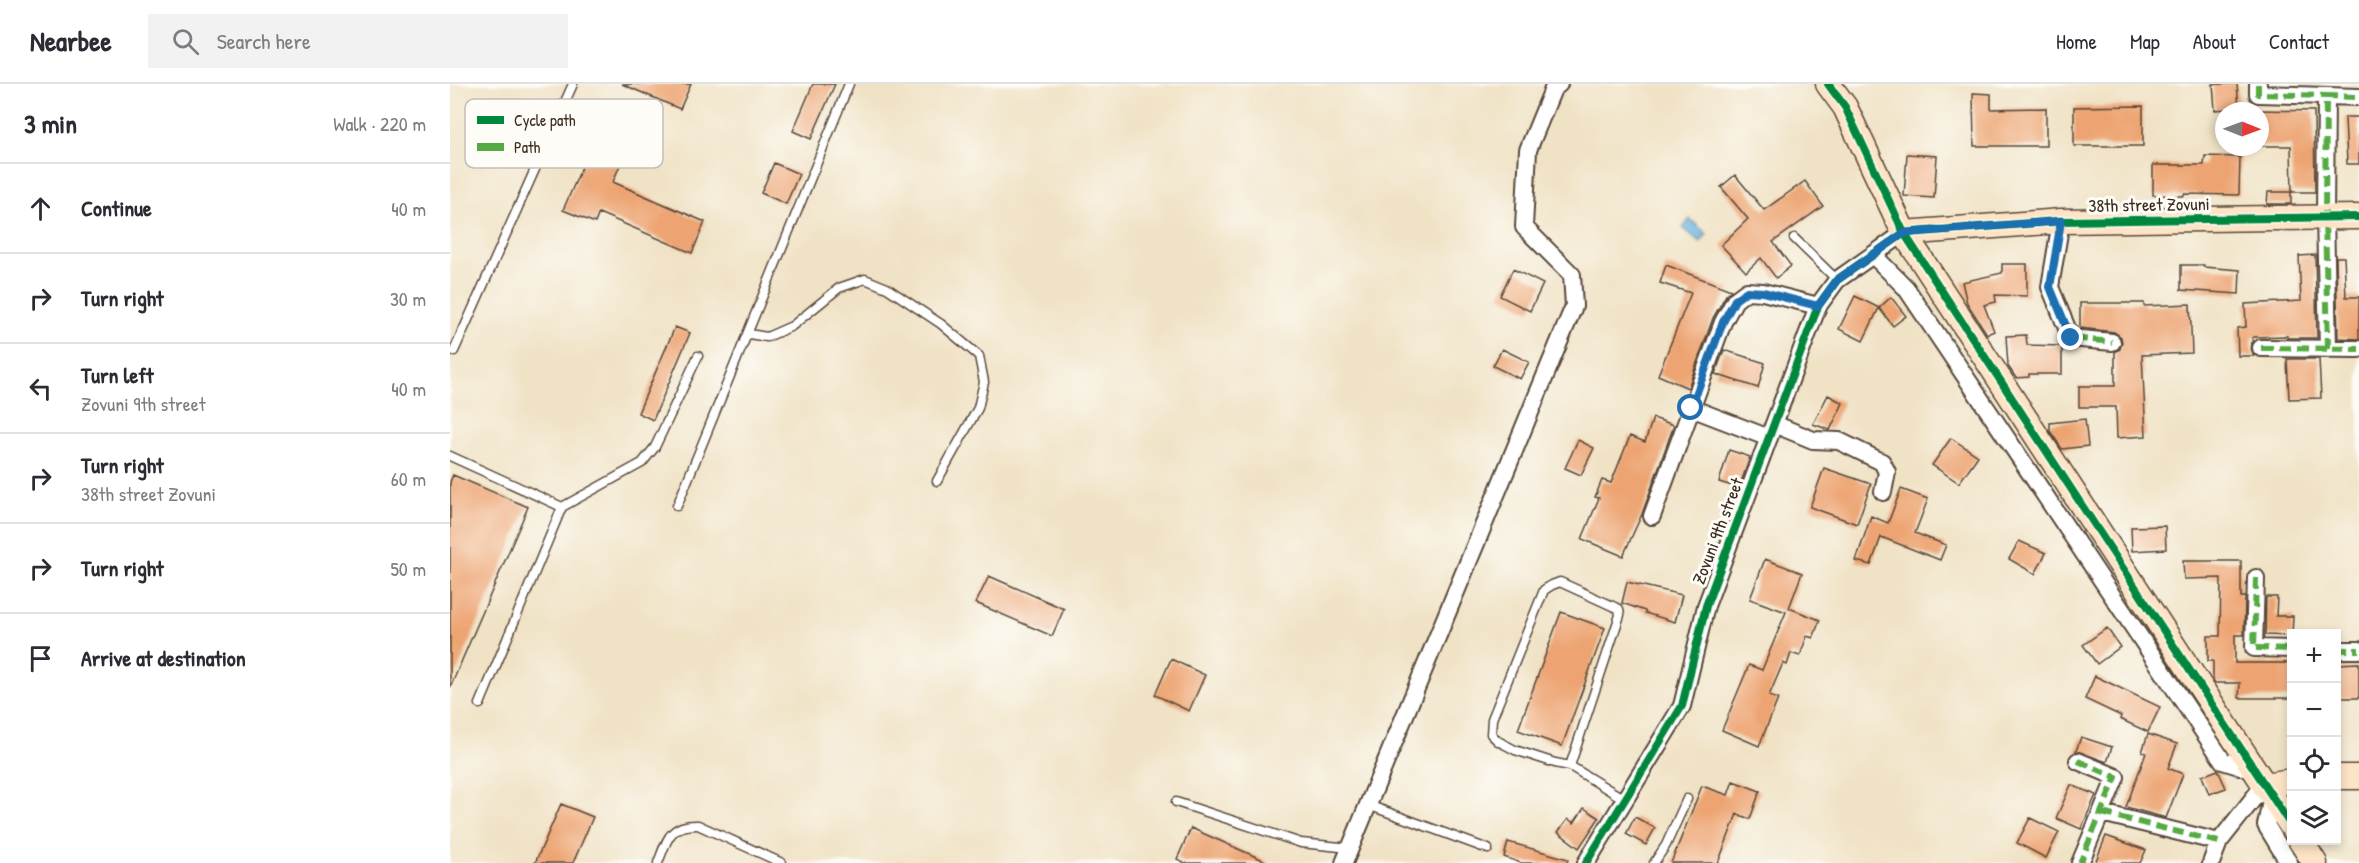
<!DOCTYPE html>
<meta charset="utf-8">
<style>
body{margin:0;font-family:"Patrick Hand",sans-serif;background:#f2f2f3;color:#2b2b33}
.controls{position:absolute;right:18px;bottom:18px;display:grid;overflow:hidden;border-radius:0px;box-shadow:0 3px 9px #0003}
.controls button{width:54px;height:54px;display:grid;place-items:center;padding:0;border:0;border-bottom:2px solid #e1e1e2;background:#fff;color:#2b2b33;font:30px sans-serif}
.compass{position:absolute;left:1765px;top:18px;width:54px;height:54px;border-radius:50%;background:#fff;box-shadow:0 3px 9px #0003;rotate:91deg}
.stop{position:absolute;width:18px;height:18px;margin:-14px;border:4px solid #1f6fb2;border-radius:50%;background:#fff}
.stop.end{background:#1f6fb2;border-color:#fff;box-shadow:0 2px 6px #0008}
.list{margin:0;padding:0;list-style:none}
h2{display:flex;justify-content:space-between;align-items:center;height:78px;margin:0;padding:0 24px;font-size:26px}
h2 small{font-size:20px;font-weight:400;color:#7c7c81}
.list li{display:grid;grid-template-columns:39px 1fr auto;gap:18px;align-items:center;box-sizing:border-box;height:90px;padding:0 24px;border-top:2px solid #e1e1e2}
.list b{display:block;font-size:22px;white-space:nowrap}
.list p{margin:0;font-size:20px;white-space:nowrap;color:#7c7c81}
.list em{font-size:20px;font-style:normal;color:#7c7c81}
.icon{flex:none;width:33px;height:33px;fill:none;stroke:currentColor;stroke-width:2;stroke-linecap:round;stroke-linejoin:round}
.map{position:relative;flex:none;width:1909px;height:779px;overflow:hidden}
header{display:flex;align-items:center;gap:36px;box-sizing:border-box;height:84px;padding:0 30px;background:#fff;border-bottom:2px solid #e1e1e2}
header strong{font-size:28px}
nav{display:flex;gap:33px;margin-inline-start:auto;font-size:21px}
.search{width:420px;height:54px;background:#f2f2f3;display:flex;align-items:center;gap:15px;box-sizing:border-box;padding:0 21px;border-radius:0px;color:#7c7c81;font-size:22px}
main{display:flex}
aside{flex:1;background:#fff}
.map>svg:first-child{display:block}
.water{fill:#62b3dd;stroke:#4e6e7e;stroke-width:1.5}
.building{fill:#eda472}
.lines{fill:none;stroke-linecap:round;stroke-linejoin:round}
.lane-casing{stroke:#564637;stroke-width:11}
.street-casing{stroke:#564637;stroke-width:20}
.secondary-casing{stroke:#564637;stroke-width:27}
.lane{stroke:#fff;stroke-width:8}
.street{stroke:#fff;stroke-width:16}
.secondary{stroke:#fee4c6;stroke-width:24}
.quiet{stroke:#55ab43;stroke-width:6;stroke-dasharray:12 6;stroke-linecap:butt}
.cycleway-casing{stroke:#fdfcf7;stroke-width:11}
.cycleway{stroke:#00873e;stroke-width:8}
.route{stroke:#1f6fb2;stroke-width:8}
.labels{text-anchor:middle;stroke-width:6;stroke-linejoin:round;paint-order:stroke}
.street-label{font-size:18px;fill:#3b2a1e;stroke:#fdfcf7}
.key{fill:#fdfcf7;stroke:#c3bdb6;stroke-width:1.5}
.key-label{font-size:16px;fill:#3b2a1e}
</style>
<header>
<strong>Nearbee</strong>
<div class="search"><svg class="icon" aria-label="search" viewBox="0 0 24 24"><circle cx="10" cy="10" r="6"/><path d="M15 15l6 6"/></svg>Search here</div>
<nav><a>Home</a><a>Map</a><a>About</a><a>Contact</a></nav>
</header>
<main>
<aside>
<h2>3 min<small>Walk · 220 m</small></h2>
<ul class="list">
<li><svg class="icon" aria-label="ahead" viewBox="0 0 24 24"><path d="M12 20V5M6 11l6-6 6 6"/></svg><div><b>Continue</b></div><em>40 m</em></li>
<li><svg class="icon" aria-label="right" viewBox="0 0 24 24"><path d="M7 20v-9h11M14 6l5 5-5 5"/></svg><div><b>Turn right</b></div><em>30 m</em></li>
<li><svg class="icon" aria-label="left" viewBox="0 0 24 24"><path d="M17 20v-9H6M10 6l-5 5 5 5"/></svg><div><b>Turn left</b><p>Zovuni 9th street</p></div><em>40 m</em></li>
<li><svg class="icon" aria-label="right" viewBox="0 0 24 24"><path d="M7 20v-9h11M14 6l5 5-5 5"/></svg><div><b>Turn right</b><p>38th street Zovuni</p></div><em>60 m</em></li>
<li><svg class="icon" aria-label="right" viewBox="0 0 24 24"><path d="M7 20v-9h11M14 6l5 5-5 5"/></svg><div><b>Turn right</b></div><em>50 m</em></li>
<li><svg class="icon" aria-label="arrive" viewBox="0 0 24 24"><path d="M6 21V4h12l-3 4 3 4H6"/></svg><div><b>Arrive at destination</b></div></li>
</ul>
</aside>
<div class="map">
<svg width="1909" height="779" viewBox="0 0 1909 779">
<rect width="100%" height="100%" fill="#fdfcf7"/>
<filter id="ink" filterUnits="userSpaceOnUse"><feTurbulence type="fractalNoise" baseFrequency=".0167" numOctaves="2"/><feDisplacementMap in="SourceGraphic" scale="12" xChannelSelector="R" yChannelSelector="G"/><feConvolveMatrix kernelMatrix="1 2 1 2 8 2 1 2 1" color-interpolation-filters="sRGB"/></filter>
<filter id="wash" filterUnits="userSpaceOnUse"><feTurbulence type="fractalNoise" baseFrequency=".008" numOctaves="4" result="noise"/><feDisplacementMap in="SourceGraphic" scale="24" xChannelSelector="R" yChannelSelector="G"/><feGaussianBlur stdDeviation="1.35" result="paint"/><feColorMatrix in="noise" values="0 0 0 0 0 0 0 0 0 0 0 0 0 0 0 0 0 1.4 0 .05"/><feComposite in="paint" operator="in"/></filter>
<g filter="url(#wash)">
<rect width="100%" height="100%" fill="#f0e2c5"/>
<path class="water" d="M1240 135 1257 150 1250 158 1233 144Z"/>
<g id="blocks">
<path class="building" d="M172 0H241L230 25Z
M363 0H385L361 55 343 47Z
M1763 0H1787L1789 24 1765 26Z
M1523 9 1541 10V25L1596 24V62H1524Z
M1693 22V62H1624V23Z
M1810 26 1864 27 1865 108H1842L1841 62H1810Z
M1895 33H1909V80H1897Z
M145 53 176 66 163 98 255 138 242 169 149 129 145 139 113 126Z
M1457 70 1487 72 1484 114 1454 112Z
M1755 72 1790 73 1789 111 1734 110V112L1703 111V81H1754Z
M324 79 349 90 336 120 311 109Z
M1285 91 1314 126 1355 97 1373 122 1323 158 1341 182 1326 194 1311 174 1296 188 1271 161 1298 135 1271 103Z
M1818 108H1841V120H1817Z
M1865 171 1867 254H1837V252L1803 253 1801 264 1804 272H1788L1787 244 1796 243 1795 220 1851 217 1849 172Z
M1886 173H1894L1896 213H1909V255L1888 254Z
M1552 180H1577V212L1545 211 1546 218 1534 221 1544 247 1537 250 1517 219 1512 198 1552 189Z
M1216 181 1281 206 1276 211 1263 234 1238 304 1208 291 1241 209 1210 199Z
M1731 181H1754V183L1790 186 1789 210 1731 206Z
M1063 185 1093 200 1080 227 1050 212Z
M1405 212 1429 224 1441 213 1456 232 1443 242 1429 224 1413 257 1389 245Z
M1630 219H1694V222L1740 220 1742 269 1692 271 1696 352 1667 354 1666 323H1629V302H1665V268L1670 265 1672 258 1671 253 1664 248 1630 244Z
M225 243 240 249 203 336 188 329Z
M1576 251 1577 261 1612 262V290H1579V293L1566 294 1558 282 1556 252Z
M1052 265 1079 278 1070 295 1043 282Z
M1274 266 1315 279 1308 304 1265 290Z
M1837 275H1869L1871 314 1839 315Z
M1378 311 1393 319 1380 346 1363 340Z
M1203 334 1224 341 1192 430 1173 472 1132 455 1149 414 1145 413 1152 396 1161 399 1180 352 1195 358Z
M1635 335 1638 362 1612 365 1600 347V339Z
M1501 354 1528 372 1509 399 1482 381Z
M1128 356 1144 364 1131 391 1115 384Z
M1279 366 1300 373 1289 404 1269 398Z
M1374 384 1421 400 1407 440 1360 423Z
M3 391 78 423 0 604V398Z
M1451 405 1478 415 1465 449 1496 461 1490 476 1431 453 1421 481 1406 477 1421 432 1438 439Z
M1715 442 1716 465 1682 467 1681 443Z
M1569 457 1596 469 1585 490 1559 475Z
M1315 475 1352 489 1339 524 1370 536 1363 554 1357 552 1350 572 1341 569 1337 581 1333 579 1319 612 1328 615 1309 662 1272 646 1299 581 1312 586 1336 528 1300 515Z
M1733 477H1791V513H1795L1794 551H1785V579H1842V614H1789L1790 599H1765L1763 596V577H1758V552H1770L1771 494 1734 495Z
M539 492 614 525 602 552 526 519Z
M1177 498 1232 511 1225 538 1195 529V527L1172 519Z
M1816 513H1827L1826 532H1843L1842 552 1815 551Z
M1111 528 1155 544 1112 662 1068 646Z
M1657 544 1670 563 1647 580 1633 561Z
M721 575 755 591 739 627 705 611Z
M1909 579V614H1887V580Z
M1645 592 1710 623 1698 648 1670 635 1671 632 1635 615Z
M1698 650 1727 660 1718 684 1733 690 1716 734 1676 723 1696 669 1692 668Z
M1631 653 1662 663 1657 678 1626 667Z
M1768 686 1776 704 1759 710 1752 692Z
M1283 697 1310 707 1300 735 1287 730 1268 779H1221L1252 702 1278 711Z
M1621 701 1646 711 1631 745 1606 734Z
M111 720 143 733 123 779H85Z
M1134 724 1149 734 1129 764 1108 748 1118 735 1124 739Z
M1185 733 1205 744 1196 761 1176 750Z
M1580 734 1609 748 1596 774 1567 759Z
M741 744 820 779H735L727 775Z
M1656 752 1696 766 1690 779H1645Z
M1058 758 1118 775 1117 779H1071L1054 773Z"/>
</g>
</g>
<g filter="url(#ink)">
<use href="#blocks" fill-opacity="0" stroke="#564637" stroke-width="1.5"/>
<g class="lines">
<g class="lane-casing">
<path id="lane" d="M1344 154 1387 196
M299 250 317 253 342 242 389 204 415 195 437 204 491 240 529 272 534 298 528 324 487 397
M4 267 123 0
M0 372 112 423
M227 422 399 0
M30 620 112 423 192 379 205 363 248 272
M1120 682 1170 531 1169 525 1110 498 1102 501 1094 506 1042 635 1041 650 1048 657 1065 666 1105 679 1120 682 1174 715
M726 718 851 759 900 764
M918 721 1038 765
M208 779C217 756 219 740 248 741L332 779
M1204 779 1216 761 1237 715"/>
</g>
<g class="street-casing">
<path id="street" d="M1808 0V10L1876 12
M1611 137 1600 203 1621 254 1662 258
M1423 171 1456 204 1773 677 1805 687
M1811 264 1909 265
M1878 265 1875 132 1876 12 1909 13
M1241 324 1319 354
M1324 340 1363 356 1389 357 1432 378 1437 388 1433 408
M1202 432 1273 238 1285 216 1297 207 1313 208 1368 222
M1806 494 1804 564 1842 565
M1886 566H1909
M1628 677 1666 693 1630 779
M1822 713 1816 741 1839 779
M1652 729 1769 758
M894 779 1124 222 1122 191 1074 143 1078 66 1103 5 1109 0
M1136 779 1232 622 1256 522 1368 222 1387 196 1454 149
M1761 779 1769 758 1814 701"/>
</g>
<g class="secondary-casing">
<path id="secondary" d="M1378 0 1395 23 1454 149 1842 743
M1454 149 1611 137 1909 133
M1886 693H1909
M1814 701 1842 697
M1850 756 1865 779"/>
</g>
<use href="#lane" class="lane"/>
<use href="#street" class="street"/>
<use href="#secondary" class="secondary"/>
<path class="quiet" d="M1808 0V10L1876 12
M1611 137 1600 203 1621 254 1662 258
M1811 264 1909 265
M1878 265 1875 132 1876 12 1909 13
M1806 494 1804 564 1842 565
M1886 566H1909
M1628 677 1666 693 1630 779
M1652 729 1769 758"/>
<g class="cycleway-casing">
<path id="cycleway" d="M1378 0 1395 23 1454 149 1842 743
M1136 779 1232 622 1256 522 1368 222 1387 196 1454 149 1611 137 1909 133"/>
</g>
<use href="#cycleway" class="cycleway"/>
</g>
</g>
<g class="lines" filter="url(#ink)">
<path class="route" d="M1241 324 1273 238 1285 216 1297 207 1313 208 1368 222 1387 196 1454 149 1611 137 1600 203 1621 254"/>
</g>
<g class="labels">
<g class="street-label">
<text transform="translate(1699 121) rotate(-1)" y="6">38th street Zovuni</text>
<text transform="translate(1268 447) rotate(-69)" y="6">Zovuni 9th street</text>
</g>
</g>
<rect x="15" y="15" width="198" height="69" rx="9" class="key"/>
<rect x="27" y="32" width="27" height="8" fill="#00873e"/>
<rect x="27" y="59" width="27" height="8" fill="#55ab43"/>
<g class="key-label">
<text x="64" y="42">Cycle path</text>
<text x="64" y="69">Path</text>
</g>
</svg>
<div class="controls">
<button>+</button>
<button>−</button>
<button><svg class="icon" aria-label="locate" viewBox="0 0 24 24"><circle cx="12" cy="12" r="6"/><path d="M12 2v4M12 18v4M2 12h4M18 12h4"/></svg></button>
<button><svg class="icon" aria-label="layers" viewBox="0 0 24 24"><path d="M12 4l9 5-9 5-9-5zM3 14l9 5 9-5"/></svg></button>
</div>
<svg class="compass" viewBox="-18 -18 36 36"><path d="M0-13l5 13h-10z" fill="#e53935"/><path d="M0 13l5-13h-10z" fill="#7c7c81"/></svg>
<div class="stop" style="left:1241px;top:324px"></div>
<div class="stop end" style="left:1621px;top:254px"></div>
</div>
</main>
